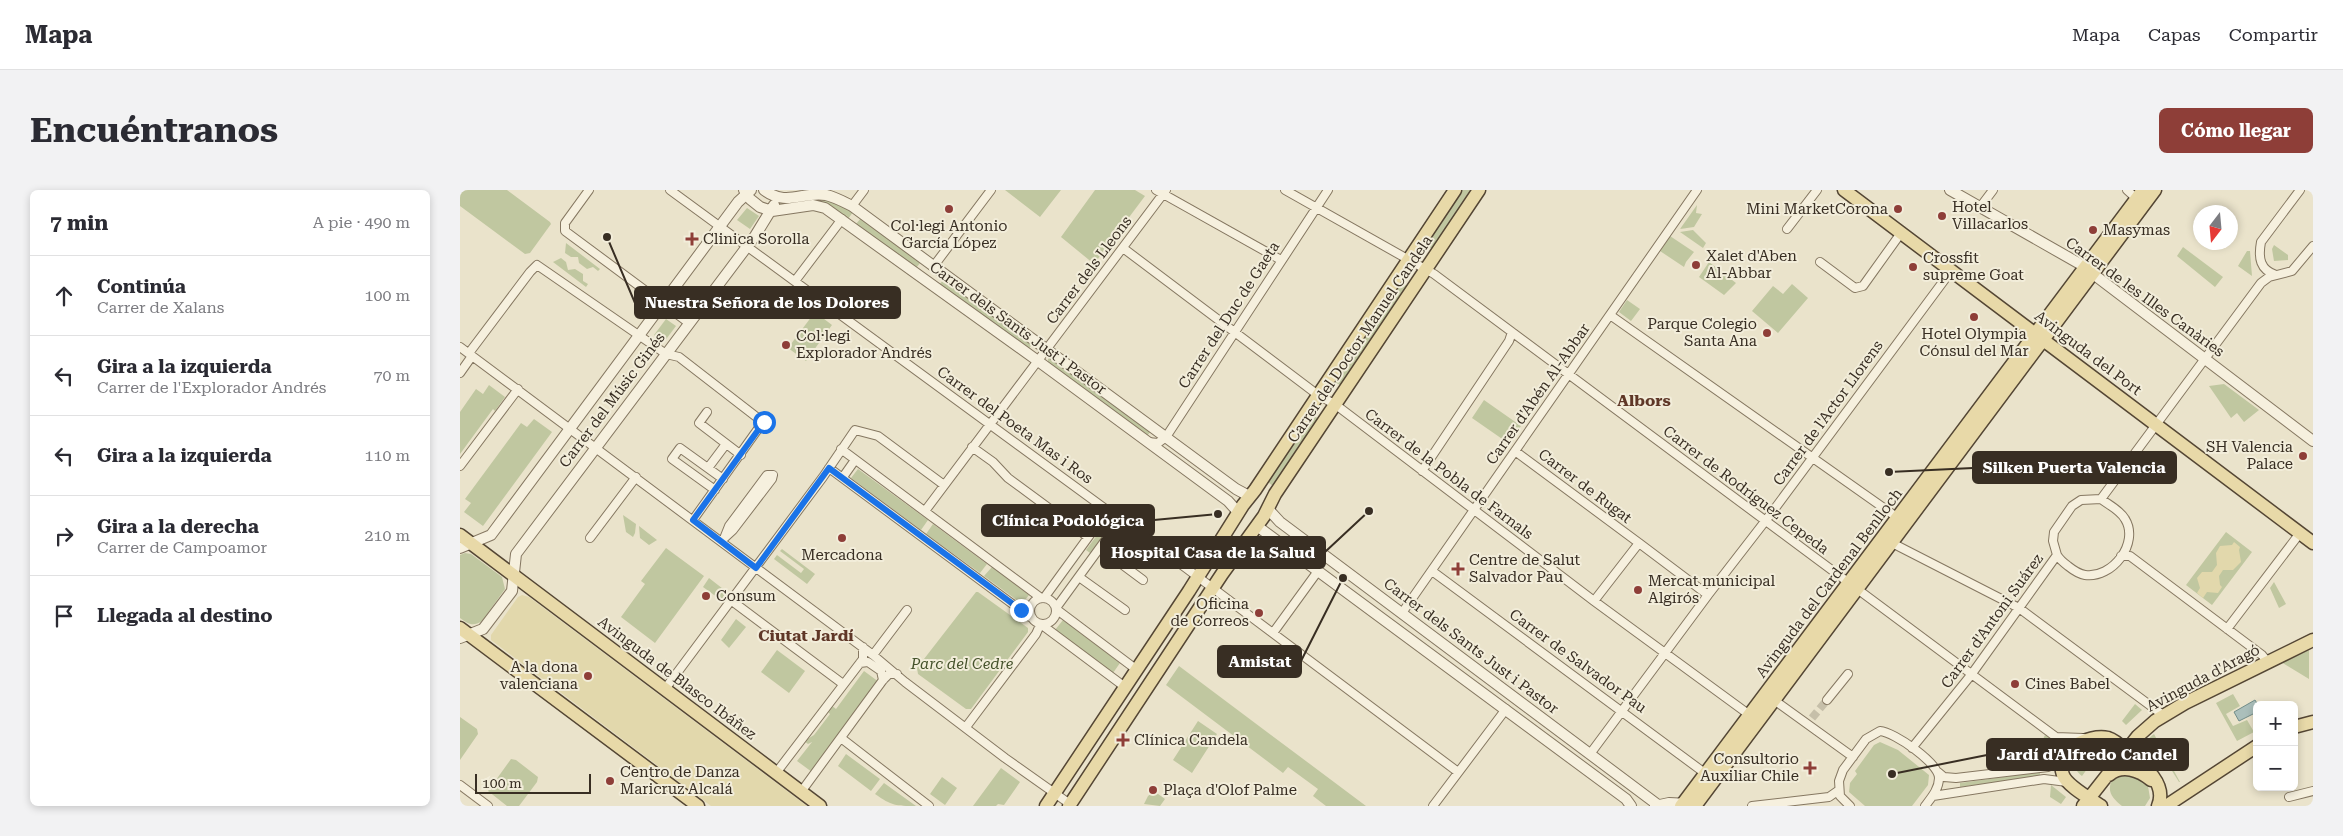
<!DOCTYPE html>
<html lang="es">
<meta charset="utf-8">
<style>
body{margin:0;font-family:"Roboto Serif",serif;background:#f2f2f3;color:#2b2b33}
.controls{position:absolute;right:15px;bottom:15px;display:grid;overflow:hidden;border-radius:8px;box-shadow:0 2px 8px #0003}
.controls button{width:45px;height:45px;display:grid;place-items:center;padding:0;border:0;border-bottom:1px solid #e1e1e2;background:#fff;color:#2b2b33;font:25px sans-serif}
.compass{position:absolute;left:1733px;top:15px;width:45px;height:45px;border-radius:50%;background:#fff;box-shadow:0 2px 8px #0003;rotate:196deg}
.scale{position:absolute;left:15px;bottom:12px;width:116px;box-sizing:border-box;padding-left:5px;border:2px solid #382e23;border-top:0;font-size:14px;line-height:18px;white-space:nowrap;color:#382e23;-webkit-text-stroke:4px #f2edda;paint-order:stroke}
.stop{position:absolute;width:15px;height:15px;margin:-11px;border:4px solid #1a73e8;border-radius:50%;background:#fff}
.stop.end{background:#1a73e8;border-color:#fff;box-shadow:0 1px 5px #0008}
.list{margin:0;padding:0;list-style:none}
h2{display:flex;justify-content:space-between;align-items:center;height:65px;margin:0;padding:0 20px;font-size:21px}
h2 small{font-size:16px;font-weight:400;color:#7c7c81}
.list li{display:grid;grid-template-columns:32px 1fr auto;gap:15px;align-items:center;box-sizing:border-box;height:80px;padding:0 20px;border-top:1px solid #e1e1e2}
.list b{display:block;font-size:19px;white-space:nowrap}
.list p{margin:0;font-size:16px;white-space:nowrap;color:#7c7c81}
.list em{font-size:16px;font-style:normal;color:#7c7c81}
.icon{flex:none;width:28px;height:28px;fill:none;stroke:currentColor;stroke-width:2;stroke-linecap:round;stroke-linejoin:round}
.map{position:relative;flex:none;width:1853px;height:616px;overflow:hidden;border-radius:8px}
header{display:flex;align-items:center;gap:30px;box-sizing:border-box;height:70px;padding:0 25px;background:#fff;border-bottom:1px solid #e1e1e2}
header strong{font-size:24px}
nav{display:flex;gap:28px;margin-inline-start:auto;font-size:18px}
.intro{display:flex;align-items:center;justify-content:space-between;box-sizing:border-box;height:120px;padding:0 30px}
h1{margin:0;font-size:35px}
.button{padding:12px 22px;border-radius:8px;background:#8e3e38;color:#fff;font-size:18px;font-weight:700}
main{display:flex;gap:30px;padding:0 30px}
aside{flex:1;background:#fff;border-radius:8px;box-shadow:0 2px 8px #0003}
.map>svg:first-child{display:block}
.green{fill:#c0c7a0}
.sand{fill:#e2d8ac}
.water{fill:#abbfbb;stroke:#728d89}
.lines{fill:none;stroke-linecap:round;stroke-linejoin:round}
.minor-tunnel{stroke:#c6bfa9;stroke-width:8;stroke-dasharray:8 4;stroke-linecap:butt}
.minor-casing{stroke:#857761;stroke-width:10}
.tertiary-casing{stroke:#857761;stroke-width:12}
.primary-casing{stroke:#544634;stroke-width:15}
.minor{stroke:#f6f0de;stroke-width:8}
.tertiary{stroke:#f6f0de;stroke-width:10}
.primary{stroke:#e8d9a8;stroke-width:12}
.route{stroke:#1a73e8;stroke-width:6}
.poi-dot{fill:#8e3e38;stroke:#f2edda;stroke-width:2}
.labels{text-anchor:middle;stroke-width:4;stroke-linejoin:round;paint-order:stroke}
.poi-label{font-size:15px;fill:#382e23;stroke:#f2edda;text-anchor:start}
.street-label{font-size:15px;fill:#382e23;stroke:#f2edda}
.park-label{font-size:15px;font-style:italic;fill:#45522b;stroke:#f2edda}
.neighbourhood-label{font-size:16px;font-weight:bold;fill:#5f3727;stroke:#f2edda}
.leader{fill:none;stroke:#382e23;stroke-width:2}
.callout-dot{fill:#382e23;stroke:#f2edda;stroke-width:2}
.callout{fill:#382e23;stroke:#382e23;stroke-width:2}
.callout-label{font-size:16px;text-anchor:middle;font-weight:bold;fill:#fff}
</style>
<header>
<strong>Mapa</strong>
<nav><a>Mapa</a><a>Capas</a><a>Compartir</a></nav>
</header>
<div class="intro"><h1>Encuéntranos</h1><a class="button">Cómo llegar</a></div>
<main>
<aside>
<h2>7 min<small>A pie · 490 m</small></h2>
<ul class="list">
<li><svg class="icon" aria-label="ahead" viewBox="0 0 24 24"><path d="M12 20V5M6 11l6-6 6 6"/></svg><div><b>Continúa</b><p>Carrer de Xalans</p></div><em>100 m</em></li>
<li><svg class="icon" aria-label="left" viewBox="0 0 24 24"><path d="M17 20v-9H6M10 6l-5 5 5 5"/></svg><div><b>Gira a la izquierda</b><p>Carrer de l'Explorador Andrés</p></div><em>70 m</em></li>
<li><svg class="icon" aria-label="left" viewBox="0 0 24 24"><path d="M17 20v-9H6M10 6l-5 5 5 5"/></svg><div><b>Gira a la izquierda</b></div><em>110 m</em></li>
<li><svg class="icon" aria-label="right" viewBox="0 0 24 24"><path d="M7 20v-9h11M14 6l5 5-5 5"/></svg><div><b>Gira a la derecha</b><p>Carrer de Campoamor</p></div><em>210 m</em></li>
<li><svg class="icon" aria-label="arrive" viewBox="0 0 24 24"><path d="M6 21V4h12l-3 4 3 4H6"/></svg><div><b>Llegada al destino</b></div></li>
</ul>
</aside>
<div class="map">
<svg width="1853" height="616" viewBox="0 0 1853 616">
<rect width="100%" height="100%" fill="#eae3cb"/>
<path class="green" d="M0 0H47L90 32 91 34 70 63 65 64 0 16Z
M545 0H601L580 27Z
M635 0H675L685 6 634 74 601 47Z
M1000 0H1011L972 59 965 54Z
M366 9 393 22 388 29 368 15 320 16 321 13Z
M1237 15 1236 23 1242 24 1234 37 1220 39Z
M287 18 299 26 290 39 277 30Z
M401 28 461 72 456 78 396 34Z
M1233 40 1246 53 1243 58 1220 42Z
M1210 46 1234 62 1226 72 1224 77 1200 61Z
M106 53 140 79 138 81 133 77 127 79 119 73 118 67H111L105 63Z
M1814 55 1828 65V70L1814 71 1812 59Z
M1723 57 1763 87 1755 97 1717 66Z
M1787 61H1790L1792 86 1778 76Z
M101 68 106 72 108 80 115 79 123 84V91L128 94 126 97 93 72Z
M1249 72 1276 93 1264 105 1239 87Z
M484 89 573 153 568 160 479 95Z
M939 91 947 96 880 195 873 191Z
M1332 94 1348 108 1318 143 1292 121 1313 96 1323 104Z
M1167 110 1180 119 1171 131 1159 122Z
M355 122 372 135 346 171 328 158Z
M206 129 216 136 204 152 194 145Z
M590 166 692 240 687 246 588 173V168Z
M1764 194 1799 220 1784 232 1777 223 1771 228 1749 196Z
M29 195 45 207 35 221 33 219 0 264V222L16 199 23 204Z
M1024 210 1061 236 1048 253 1012 228Z
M851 224 859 229 814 297 808 292Z
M74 229 92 242 23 336 4 322 11 313 5 309 61 233 67 237Z
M398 279 468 330 461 340 391 288Z
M163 325 176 334 175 343 173 347 166 342Z
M646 333 647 334 640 344 641 346 649 336 650 337 630 363 626 360Z
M473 334 527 374 520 383 466 344Z
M179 336 197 350 189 355 180 348Z
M1766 342 1792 362 1752 415 1726 395Z
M206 358 244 386 195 453 161 427 185 394 181 391Z
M322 359 355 384 347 394 314 369 317 365 341 383 344 379 320 361Z
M5 363 11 364 42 387 45 399 22 431C13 437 8 434 0 428V365Z
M532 377 569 405 562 414 524 386Z
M249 388 267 402 261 410 243 397Z
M1814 392 1826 414 1819 418 1810 398Z
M516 402H518L568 438V442L511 519H506L458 484 457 478Z
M276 429 286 437 269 458 261 450Z
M603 430 660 473 653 483 595 440Z
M317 460 345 481 329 503 301 482Z
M1849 460V489L1821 472Z
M719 476 906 616H866L853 606 858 599 828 577 823 583 706 495Z
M404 481 419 492 352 582 337 571 352 552 348 554 344 551 354 545 370 524 367 521 371 515 376 519Z
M1773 504 1780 516 1766 524 1773 536 1787 530 1794 542 1777 551 1756 513Z
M1675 514 1682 520 1666 535 1662 531Z
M0 527 17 539 18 544 0 570Z
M738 531 757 544 732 583 713 570Z
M1694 544 1720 592H1719L1702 565 1688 549Z
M1585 545 1602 556 1597 564 1586 571 1582 551Z
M1420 552 1438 560 1469 585 1468 595 1452 616H1405L1389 602 1390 593 1397 584 1395 581 1414 555Z
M1639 553 1646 554 1632 572 1625 566 1632 557 1629 554 1622 555 1616 564 1630 575 1622 586C1613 579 1606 564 1619 556 1624 553 1633 553 1639 553Z
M386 564 420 589 411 601 378 576Z
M51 569 56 570 78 587 77 592 59 616H47L28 601Z
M541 578 560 592 544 615 538 614 536 616H513Z
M1580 582V586L1500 597V593Z
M1669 582 1688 596 1690 608 1685 616H1662C1652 608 1645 600 1654 587Z
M482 587 497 598 485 615 470 604Z
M424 593 456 616C436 616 432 616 415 604Z
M1591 595 1606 607 1601 614 1590 607Z
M694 601 705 609 700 616 684 614 688 606Z"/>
<path class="sand" d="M1774 352 1780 357 1779 360 1781 372 1773 380H1763L1759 386 1760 395 1762 397 1758 403 1747 402 1743 408 1737 403 1740 398 1737 388 1742 382H1752L1757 375 1756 363 1760 356 1772 355Z
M62 405 69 407 347 616H251L31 450V445L58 407Z"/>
<path class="water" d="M1795 510 1798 515 1797 522 1779 531 1774 522Z"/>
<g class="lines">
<path class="minor-tunnel" d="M1352 528 1367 510"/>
<g class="minor-casing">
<path id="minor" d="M129 0 105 33V41L229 133
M210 0 726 378 998 582
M696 0 821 70
M825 0 974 84 1596 547 1623 548
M1667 0 1677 9
M392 16 404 0
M1521 16 1533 0
M1327 39 1357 0
M663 58 858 205 876 215 1134 411 1291 526
M1360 72 1395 98 1403 96 1441 43
M473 77 531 0
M1816 85C1800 80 1798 68 1801 52L1840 0
M335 91 382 29
M1150 125 1438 328
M0 157 413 465 445 492 545 568 610 614
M9 163 70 82 77 75 206 164 219 167 303 232 233 330
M0 183 12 166
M247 222 239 233 281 265
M688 252 698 253 706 247 868 0
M512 257 533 272 548 288 628 347
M381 259 581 408
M1055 261 1179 353
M0 276 58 199
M248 278 266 254
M369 278 570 427
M962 281 1049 151 1052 142
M383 287 395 270
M255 300 212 269 220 258 263 289
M465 321 706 0
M130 348 176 287
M261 351 273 340 312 289 313 285H307L269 336 265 346
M1432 353 1559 418 1703 525
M640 358 683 390
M1597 365C1600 370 1604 373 1608 376 1613 380 1619 384 1625 385 1652 389 1680 353 1665 329 1660 320 1649 315 1641 309
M1661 366H1670L1802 465 1807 471
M972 381 1246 584
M619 387 665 420
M1248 405 1313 321 1491 81
M584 408 648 320
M570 421a13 13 0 1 1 26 0a13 13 0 1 1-26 0Z
M272 411 383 494
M596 418 660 330
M596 419 677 480
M942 423 1237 0
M582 435 665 497
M1767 439 1840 343
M813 443 858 381
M413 465 447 420
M400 473 408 472 421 481 423 490
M205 499 363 287 395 240 418 246 484 295
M1314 510 1393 567
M1367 510 1388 484
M506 537 576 444 580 435
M381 548 469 616
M1452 558 1511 485 1597 365 1593 351 1594 342 1612 316 1621 310 1641 309 1801 93 1809 87 1832 81 1853 56
M1130 564 1248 405 1179 353 1134 411
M1478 582 1484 587 1496 588 1588 577 1603 568
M316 583 403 469V457
M0 595 28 616
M341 602 423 490 429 484H437
M1473 606 1584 589 1607 592
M1829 607 1853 601
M973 616 1046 519
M1292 616 1369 607 1379 600
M1390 616 1380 606 1379 591 1383 580 1406 549 1420 541C1434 542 1479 573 1479 588 1479 599 1471 608 1465 616"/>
</g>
<g class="tertiary-casing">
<path id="tertiary" d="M284 0 290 9 300 17 312 21 353 15 365 18 578 171 768 311 778 322
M304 0C327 17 342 1 366 5 375 7 384 12 392 16L776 299 789 306
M1490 0 1620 74 1853 251
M808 319 820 332 1198 615
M797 336 1166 609 1171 616
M0 358 31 345 278 12 291 0
M0 448 23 439 52 401 56 364 295 46 314 15
M1195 616 1209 613 1229 614"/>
</g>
<g class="primary-casing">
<path id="primary" d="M1384 0 1853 353
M0 345 360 616
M0 438 238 616
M1834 537 1853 532
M1649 585C1662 574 1679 580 1691 590
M586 616 729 401 783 315 795 300 995 0
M609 616 762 384 804 326 815 304 1019 0
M1221 616 1683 0
M1235 616 1695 0
M1623 616 1678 546 1695 531 1725 513 1853 450
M1641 616C1631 609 1607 596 1603 585 1594 560 1628 544 1648 548 1655 550 1661 556 1666 561 1682 574 1708 593 1698 616
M1706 616 1797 556"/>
</g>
<use href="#minor" class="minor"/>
<use href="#tertiary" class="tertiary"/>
<use href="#primary" class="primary"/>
</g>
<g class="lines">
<path class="route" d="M304 232 233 330 296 378 369 278 561 420"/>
</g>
<g class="poi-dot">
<circle cx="489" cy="19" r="5"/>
<circle cx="1438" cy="19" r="5"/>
<circle cx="1482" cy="26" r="5"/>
<circle cx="1633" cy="40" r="5"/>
<path d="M229.5 41.5h5v5h5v5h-5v5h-5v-5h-5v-5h5z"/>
<circle cx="1236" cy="75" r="5"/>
<circle cx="1453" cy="77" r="5"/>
<circle cx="1514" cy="127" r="5"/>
<circle cx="1307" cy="143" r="5"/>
<circle cx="326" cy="155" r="5"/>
<circle cx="1843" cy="266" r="5"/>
<circle cx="382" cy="348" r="5"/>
<path d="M995.5 371.5h5v5h5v5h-5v5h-5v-5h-5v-5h5z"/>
<circle cx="1178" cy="400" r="5"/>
<circle cx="246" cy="406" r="5"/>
<circle cx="799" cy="423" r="5"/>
<circle cx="128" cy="486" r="5"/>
<circle cx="1555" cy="494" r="5"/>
<path d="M660.5 542.5h5v5h5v5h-5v5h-5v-5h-5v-5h5z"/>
<path d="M1347.5 570.5h5v5h5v5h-5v5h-5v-5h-5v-5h5z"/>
<circle cx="150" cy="591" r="5"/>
<circle cx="693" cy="600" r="5"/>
</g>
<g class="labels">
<g class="poi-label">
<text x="1492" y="22">Hotel<tspan x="1492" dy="17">Villacarlos</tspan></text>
<text x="1428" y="24" text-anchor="end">Mini MarketCorona</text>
<text x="489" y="41" text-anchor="middle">Col·legi Antonio<tspan x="489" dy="17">García López</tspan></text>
<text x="1643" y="45">Masymas</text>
<text x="243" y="54">Clinica Sorolla</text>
<text x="1246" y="71">Xalet d'Aben<tspan x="1246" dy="17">Al-Abbar</tspan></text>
<text x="1463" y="73">Crossfit<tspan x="1463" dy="17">supreme Goat</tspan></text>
<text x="1297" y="139" text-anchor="end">Parque Colegio<tspan x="1297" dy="17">Santa Ana</tspan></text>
<text x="1514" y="149" text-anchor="middle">Hotel Olympia<tspan x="1514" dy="17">Cónsul del Mar</tspan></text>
<text x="336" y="151">Col·legi<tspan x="336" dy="17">Explorador Andrés</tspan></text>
<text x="1833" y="262" text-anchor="end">SH Valencia<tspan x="1833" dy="17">Palace</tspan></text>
<text x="382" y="370" text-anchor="middle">Mercadona</text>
<text x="1009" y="375">Centre de Salut<tspan x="1009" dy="17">Salvador Pau</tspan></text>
<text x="1188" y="396">Mercat municipal<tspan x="1188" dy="17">Algirós</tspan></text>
<text x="256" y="411">Consum</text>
<text x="789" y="419" text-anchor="end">Oficina<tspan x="789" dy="17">de Correos</tspan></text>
<text x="118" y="482" text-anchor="end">A la dona<tspan x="118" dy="17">valenciana</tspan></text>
<text x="1565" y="499">Cines Babel</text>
<text x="674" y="555">Clínica Candela</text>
<text x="1339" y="574" text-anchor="end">Consultorio<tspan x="1339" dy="17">Auxiliar Chile</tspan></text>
<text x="160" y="587">Centro de Danza<tspan x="160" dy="17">Maricruz Alcalá</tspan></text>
<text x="703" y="605">Plaça d'Olof Palme</text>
</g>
<g class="street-label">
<text transform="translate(629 80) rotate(-53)" y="5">Carrer dels Lleons</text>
<text transform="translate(1685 107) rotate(36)" y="5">Carrer de les Illes Canàries</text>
<text transform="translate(769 125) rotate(-57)" y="5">Carrer del Duc de Gaeta</text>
<text transform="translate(558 138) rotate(36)" y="5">Carrer dels Sants Just i Pastor</text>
<text transform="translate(900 149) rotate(-56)" y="5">Carrer del Doctor Manuel Candela</text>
<text transform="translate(1628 163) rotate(37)" y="5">Avinguda del Port</text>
<text transform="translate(1078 204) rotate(-55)" y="5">Carrer d'Abén Al-Abbar</text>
<text transform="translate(152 210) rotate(-53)" y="5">Carrer del Músic Ginés</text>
<text transform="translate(1368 223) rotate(-54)" y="5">Carrer de l'Actor Llorens</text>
<text transform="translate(555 235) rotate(36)" y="5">Carrer del Poeta Mas i Ros</text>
<text transform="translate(989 284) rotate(37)" y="5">Carrer de la Pobla de Farnals</text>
<text transform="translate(1125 296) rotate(37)" y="5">Carrer de Rugat</text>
<text transform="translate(1286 300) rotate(37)" y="5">Carrer de Rodríguez Cepeda</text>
<text transform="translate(1369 393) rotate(-53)" y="5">Avinguda del Cardenal Benlloch</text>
<text transform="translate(1532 431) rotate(-54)" y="5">Carrer d'Antoni Suárez</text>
<text transform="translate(1011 456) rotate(37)" y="5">Carrer dels Sants Just i Pastor</text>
<text transform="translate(1118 471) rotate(36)" y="5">Carrer de Salvador Pau</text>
<text transform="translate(217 488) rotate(37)" y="5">Avinguda de Blasco Ibáñez</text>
<text transform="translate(1743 488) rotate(-28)" y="5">Avinguda d'Aragó</text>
</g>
<g class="park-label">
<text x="502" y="479">Parc del Cedre</text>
</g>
<g class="neighbourhood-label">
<text x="1184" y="216">Albors</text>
<text x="346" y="451">Ciutat Jardí</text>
</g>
</g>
<path class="leader" d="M147 47L175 113M1429 282L1513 278M758 324L694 330M909 321L865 362M883 388L841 471M1432 584L1527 565"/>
<g class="callout-dot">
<circle cx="147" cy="47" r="5"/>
<circle cx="1429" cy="282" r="5"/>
<circle cx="758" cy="324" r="5"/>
<circle cx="909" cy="321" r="5"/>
<circle cx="883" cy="388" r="5"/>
<circle cx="1432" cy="584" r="5"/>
</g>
<g class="callout">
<rect x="175" y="97" width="265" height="31" rx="5"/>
<rect x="1513" y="262" width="203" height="31" rx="5"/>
<rect x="522" y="315" width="172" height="31" rx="5"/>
<rect x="641" y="347" width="224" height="31" rx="5"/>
<rect x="758" y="456" width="83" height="31" rx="5"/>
<rect x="1527" y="549" width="201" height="31" rx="5"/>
</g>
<g class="callout-label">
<text x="307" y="118">Nuestra Señora de los Dolores</text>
<text x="1614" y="283">Silken Puerta Valencia</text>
<text x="608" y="336">Clínica Podológica</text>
<text x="753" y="368">Hospital Casa de la Salud</text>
<text x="800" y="477">Amistat</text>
<text x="1627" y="570">Jardí d'Alfredo Candel</text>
</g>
</svg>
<div class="controls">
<button>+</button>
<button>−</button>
</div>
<svg class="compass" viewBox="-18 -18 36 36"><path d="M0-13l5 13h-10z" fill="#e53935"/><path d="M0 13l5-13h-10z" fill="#7c7c81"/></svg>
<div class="scale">100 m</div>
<div class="stop" style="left:304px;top:232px"></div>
<div class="stop end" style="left:561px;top:420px"></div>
</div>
</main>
